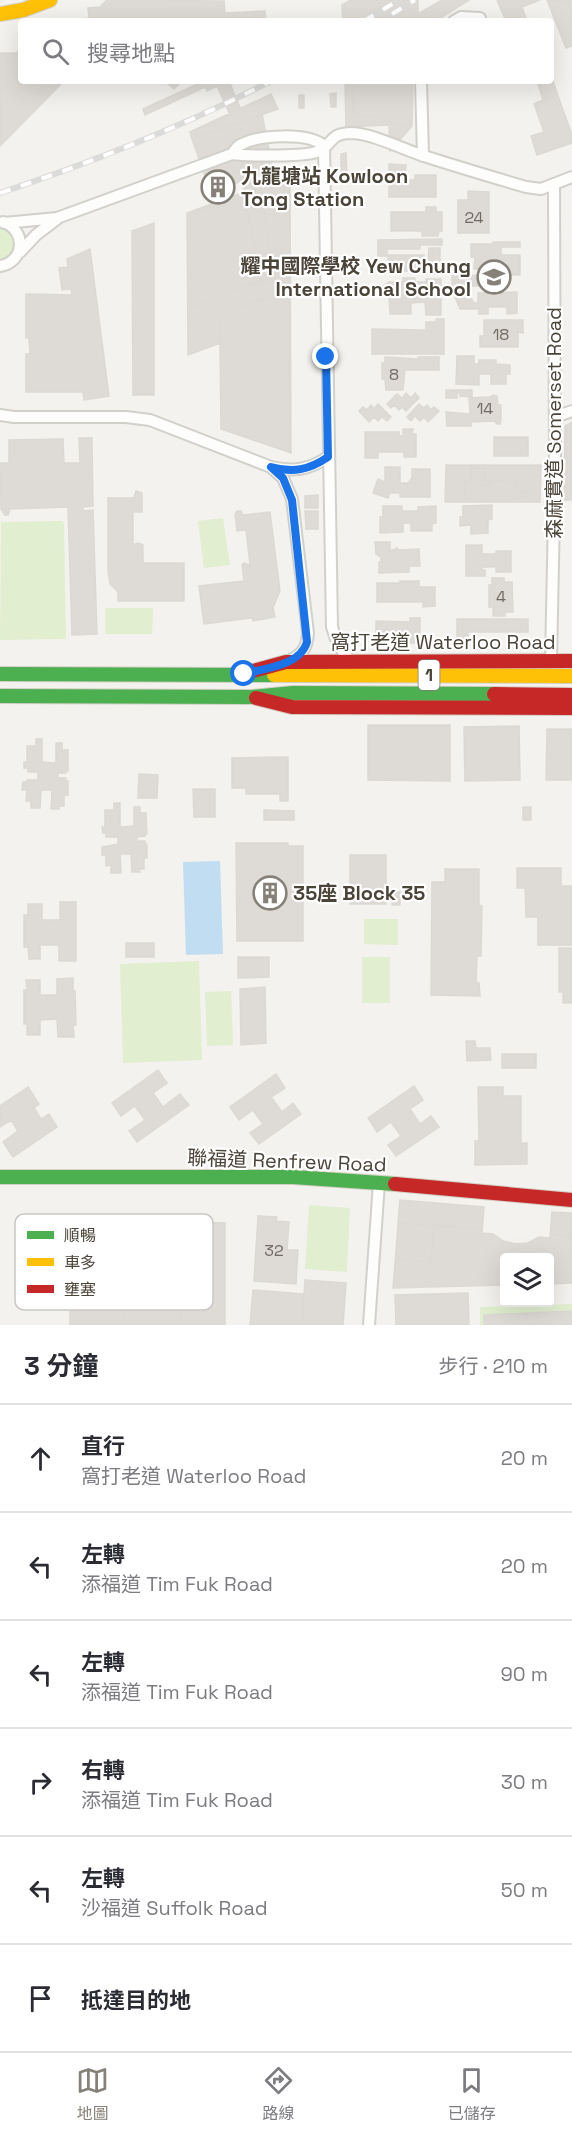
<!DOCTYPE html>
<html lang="zh-TW">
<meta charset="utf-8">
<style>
body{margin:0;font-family:"Space Grotesk","Noto Sans TC",sans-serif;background:#f2f2f3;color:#2b2b33}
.controls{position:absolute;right:18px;bottom:18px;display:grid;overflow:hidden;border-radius:6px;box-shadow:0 6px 24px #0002}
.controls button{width:54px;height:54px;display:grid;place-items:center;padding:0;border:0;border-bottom:2px solid #e1e1e2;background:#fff;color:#2b2b33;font:30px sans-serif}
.stop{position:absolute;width:18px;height:18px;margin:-14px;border:4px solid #1a73e8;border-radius:50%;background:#fff}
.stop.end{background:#1a73e8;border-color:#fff;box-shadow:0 2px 6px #0008}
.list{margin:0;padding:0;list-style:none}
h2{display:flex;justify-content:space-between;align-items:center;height:78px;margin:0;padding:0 24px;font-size:26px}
h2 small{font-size:20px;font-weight:400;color:#7c7c81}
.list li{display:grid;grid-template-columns:39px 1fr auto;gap:18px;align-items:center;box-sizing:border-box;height:108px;padding:0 24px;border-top:2px solid #e1e1e2}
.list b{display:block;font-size:22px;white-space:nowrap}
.list p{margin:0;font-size:20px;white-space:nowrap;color:#7c7c81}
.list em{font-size:20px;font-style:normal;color:#7c7c81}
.icon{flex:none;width:33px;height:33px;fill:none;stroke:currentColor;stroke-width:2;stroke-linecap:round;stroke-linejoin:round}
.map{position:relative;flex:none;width:572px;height:1325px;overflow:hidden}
.search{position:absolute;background:#fff;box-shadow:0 6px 24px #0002;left:18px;right:18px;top:18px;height:66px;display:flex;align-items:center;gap:15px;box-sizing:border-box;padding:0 21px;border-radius:6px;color:#7c7c81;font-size:22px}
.sheet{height:726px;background:#fff}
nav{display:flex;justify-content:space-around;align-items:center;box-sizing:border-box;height:84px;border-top:2px solid #e1e1e2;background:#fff;font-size:16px;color:#7c7c81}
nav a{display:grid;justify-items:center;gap:3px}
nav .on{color:#868178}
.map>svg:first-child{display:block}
.green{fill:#e1eecf}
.water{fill:#c0ddf1}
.building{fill:#dedbd6;stroke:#dcd9d4;stroke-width:1.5}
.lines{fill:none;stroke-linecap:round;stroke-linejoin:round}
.street-casing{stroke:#d2d0cb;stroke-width:14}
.fast-casing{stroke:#d3cfc5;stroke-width:16}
.slow-casing{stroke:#d3cfc5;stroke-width:16}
.jam-casing{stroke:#d3cfc5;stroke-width:16}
.street{stroke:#fdfdfc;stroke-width:10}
.fast{stroke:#4caf50;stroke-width:14}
.slow{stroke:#ffc107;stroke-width:14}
.jam{stroke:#c62828;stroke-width:14}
.rail-casing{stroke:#dbdbda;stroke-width:6}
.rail{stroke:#fff;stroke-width:4;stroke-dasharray:11;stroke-linecap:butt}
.route{stroke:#1a73e8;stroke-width:8}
.labels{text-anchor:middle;stroke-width:4.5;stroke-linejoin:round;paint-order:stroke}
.number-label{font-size:16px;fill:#706a61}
.shield{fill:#fff;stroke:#817c74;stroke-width:1.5}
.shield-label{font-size:18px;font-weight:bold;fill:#4b4439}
.poi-label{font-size:20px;font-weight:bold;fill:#4b4439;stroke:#fff;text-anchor:start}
.street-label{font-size:20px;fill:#4b4439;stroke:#fff}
.key{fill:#fff;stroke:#c9c7c4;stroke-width:1.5}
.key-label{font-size:16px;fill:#4b4439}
</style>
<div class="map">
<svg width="572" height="1325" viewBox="0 0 572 1325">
<rect width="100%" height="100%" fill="#f4f2ee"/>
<path class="green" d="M0 227C19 232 19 255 0 260Z
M223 518 230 565 204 568 198 521Z
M62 521 64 524 66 639 0 640 1 522Z
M105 608H153L152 634H105Z
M364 919H398V945L364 944Z
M362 957H390V1003H362Z
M199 961 202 1060 123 1063 120 964Z
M231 991 233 1045 207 1046 205 992Z
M309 1205 350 1208 347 1272 305 1269Z
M572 1304V1325H480V1307Z"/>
<path class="water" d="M220 861 223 954 186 955 183 862Z"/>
<path class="building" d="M107 0 224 1 225 13 265 11 266 21H63L89 18 88 8 100 7Z
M351 0H418V14L442 0H469L436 21H343L342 5Z
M497 0H540L522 7 527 21H506Z
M547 0H571L572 46 566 48Z
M21 49V81H64L0 146V53H16Z
M551 76 572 135V143L537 155 531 136 544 132 534 104 543 100 537 81H551Z
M165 81H182L174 89Z
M204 81H229L241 110 271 94 278 109 262 114 273 170 258 175 275 280 261 284 242 181 211 193 192 139 190 132 230 115 217 86 207 91 205 87 145 115 143 109Z
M345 81H411L412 126 390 151 389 125 346 127Z
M353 81H413L412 123 404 127 377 116 353 115Z
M336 93V107H331L330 94Z
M271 94 278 109 192 139 190 132Z
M299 95H304V108H299Z
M346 153 347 177H341V154Z
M389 164 406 165 405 180H415V175H436V197H389Z
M239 170 242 180 205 194 201 184Z
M290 175 291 453 221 429 220 343 188 355 187 213Z
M290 178V270L188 308 187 216Z
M468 191 489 192V233H458V200H468Z
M426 207H436V212H442V231H439L438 236H422V231H391V212H426Z
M154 223V395H133L132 231Z
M442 239V245H420V249H387V256H378V240Z
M493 242H520V247H501V255H520V275H504V269H499V273H492V269H474L475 257H471V244H493Z
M429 248H440V274H428V265H419V271H392V266H388V255H424V262H428Z
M90 249 109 396 84 400 83 392H26V354H30L29 338H26V294L72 295 71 289 62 290 59 268 68 267 67 259Z
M487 275V286H471V284H466L467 292 474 303H478V293L517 292V313L507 314V307H488V314H479V309H460L452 290V276Z
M403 278H415V282H426V279H441V315H426L425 302 411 303V314H390L389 295 383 291V286L389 282H403Z
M290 289V452L221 429 220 315Z
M436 319H444V354H372V329L426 330V322H436Z
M484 320H523V333L518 332V347H480V336H484Z
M457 356H474V364H479V360H496V364L510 365V374H506V384H491V374H479V385L456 384Z
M385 357 418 359V357H439V370H405L403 390H386L385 379H382V363H385Z
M446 390H472V397L460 396V393H457V398H446Z
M406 393 411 398 415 393 419 398 406 411 402 407 399 410 394 405 391 408 387 404 397 394 402 398Z
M493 395 497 396 498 405H501V421L500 424H497L494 421 471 422V426H447L446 412 470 414 469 398 490 397Z
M378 404 391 417 387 421 382 417 378 421 374 417 369 422 359 411 363 407 367 410 371 405 374 409Z
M419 404 424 408 427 405 431 410 434 407 439 411 428 422 424 417 420 421 415 416 411 421 407 417Z
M572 422V500H564L565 426Z
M403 429H413L412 434H416V457H404V452H378V458H365V432H399V436H403Z
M494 437H528V456H494Z
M79 438H92L93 506 83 507V511L93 510 97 634 72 635 68 507 10 509 8 515H5L1 509 0 463H9V440L63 439 64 463H80Z
M446 465H541L540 502H445Z
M385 467H400V483H408L412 478V469H430V497H400V493H390L388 498 373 493 378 479 385 482Z
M471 468H485V480H482V485H489V481L516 480 517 492H527V497L511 498V501H493V498L490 499V501L471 502V498H465V481H472Z
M136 491 142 493V512H133V545L138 543 143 545V563H184V601H118V592L110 584 108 571V498H134Z
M318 495V508H305V496Z
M492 505V519L488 520V533L471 534V525L460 526V517H463V506Z
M383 506H402V511H418V507L436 506V523L432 524V531H411V523H403V532L380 533V517H383Z
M237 511H241L243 515 270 512 280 591 273 608 275 617 253 621 252 618 204 624 199 586 244 581 242 565 244 563 249 565 251 573 246 530 237 531 235 514Z
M305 511H318V529H306Z
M375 542H390V551L397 548 399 550 419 549 420 566H409V572L379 573V562H381V557L376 554Z
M466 545H482V554H496V551H511V572H496V567H482V570H485V576H466Z
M492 578H504V582H512L513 612H505V616H493V607H489V585H492Z
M400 581H419V587H435V606L423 607V602H377V583H400Z
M410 618H420V636H424V643H406V636H376V621L410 622Z
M457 619H528V632H468V640L457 639Z
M368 725H450V781L368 780Z
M519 726 520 780 465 781 464 727Z
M547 729H572V780H546Z
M36 739H42V762L56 763V743H62V750H68V771L66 770V773H58V778H66V781H68V795H64V806H59V809H51L52 790H41L40 808H31V801H26L27 790H22L23 782H27V780H38V772H28V768H24V762H27V746H36Z
M288 757V801H280V794H246V788H232V758Z
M139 774 158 775 157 798H138Z
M193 789H215V817H194Z
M114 803H120V827L134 826V807H140V813H146L147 834H145V836L137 837V841H145V844H147V858H144V869H139L140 872H132L131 854H120L121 873H111V865L106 866V855H102V847L118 844V837H106V833H103L102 827H105V810H114Z
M523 807H531V820H523Z
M264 810 294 811V820H264Z
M236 843H288V846H303V941H237Z
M350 855H386V904H350Z
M517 868H561V886H572V945H538V917H526L525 888H517Z
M445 869H479V905L482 906 481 956H477L476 982 479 983 480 996 431 995 432 882H445Z
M392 892H400V905H392Z
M60 902H76V961H59V945H40V959H29L28 947H24V915H28V904H42V920H60Z
M126 943H154V957H126Z
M559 948H572V1003H563V992H559Z
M238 957H269V977L238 978Z
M73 978V991H75L76 1025H73L74 1037H58L57 1019 40 1020V1035H27V1024H24V990H27L26 980H40V995H57V979Z
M265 987 266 1043 241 1045 240 989Z
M466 1041H475L476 1048H490L491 1060 467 1061Z
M502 1054H536V1068H502Z
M158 1070 167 1083 153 1093 163 1107 180 1094 189 1105 137 1142 129 1131 145 1120 135 1106 121 1116 112 1103Z
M276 1074 285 1088 271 1097 282 1112 293 1103 301 1114 259 1144 250 1133 263 1124 253 1110 239 1120 230 1107Z
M414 1086 423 1100 410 1109 420 1124 431 1116 439 1127 396 1156 388 1145 401 1136 391 1122 377 1132 368 1118Z
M28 1087 39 1104 34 1108 41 1119 49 1114 57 1127 13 1157 3 1142 18 1131 11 1120 0 1127V1106Z
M478 1087H503V1096H521V1143H527V1164L475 1165V1141H479Z
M400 1200 484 1207 482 1229 398 1223Z
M400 1200 484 1207 482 1233 493 1234 503 1241 516 1244 528 1243 539 1237 550 1238 552 1212 572 1213V1283L550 1284V1258H504V1285L393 1288Z
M552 1212 572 1213V1236L551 1234Z
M258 1216 277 1217 276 1221 289 1222 287 1250H298L296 1284 254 1281Z
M124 1221 225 1223V1325H123Z
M193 1222 225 1223V1325H192Z
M434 1225 482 1229V1233L493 1234 503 1241 516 1244 528 1243 539 1237 550 1238 551 1234 572 1236V1283L550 1284V1258H504V1285L393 1288 396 1260 431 1262Z
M305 1280 346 1283 343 1325H302Z
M305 1280 346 1283 343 1325H250L253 1290 304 1294Z
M468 1293 469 1325H396L395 1295Z
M70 1297 181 1299V1325H70Z
M572 1311V1325H484V1315Z"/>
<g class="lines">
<g class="street-casing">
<path id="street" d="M454 21 461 17 480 18
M421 81 423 156
M232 154C235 150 237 146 242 144 260 135 308 132 324 146L332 627 338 645 351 662
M4 223 57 218 232 154C246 156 308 157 319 151 333 145 328 134 350 133 372 133 402 149 424 156 458 167 492 177 526 187L541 189 572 177
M20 252 36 235 57 219
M0 266C25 262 27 230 3 222
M0 415 14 417H126L150 420 271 467C293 472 309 470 328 457
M555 417 572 411
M272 468 283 478 292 499 308 633C307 649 302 654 289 661
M551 661 555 466 554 185
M369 1325 379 1183"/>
</g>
<g class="fast-casing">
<path id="fast" d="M0 674 274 675
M0 696 252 697 293 693 494 694
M0 1177H293L395 1184"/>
</g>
<g class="slow-casing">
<path id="slow" d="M0 14 23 10 50 0
M274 675 572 676"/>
</g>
<g class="jam-casing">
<path id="jam" d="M253 671 286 662 572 661
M494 694 572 695
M256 698 292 707 572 708
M395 1184 572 1200"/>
</g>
<use href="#street" class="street"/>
<use href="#fast" class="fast"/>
<use href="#slow" class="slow"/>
<use href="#jam" class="jam"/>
<g class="rail-casing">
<path id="rail" d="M392 14 415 0
M364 21 399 0
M0 193C93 162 184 126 271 81"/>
</g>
<use href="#rail" class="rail"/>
</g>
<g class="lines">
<path class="route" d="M244 674C265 668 300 666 307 642L292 500 283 478 271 467C293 473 309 470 328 457L326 357"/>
</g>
<defs>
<g id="building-ring" transform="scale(1.725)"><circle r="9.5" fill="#fff" stroke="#868178" stroke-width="1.5"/><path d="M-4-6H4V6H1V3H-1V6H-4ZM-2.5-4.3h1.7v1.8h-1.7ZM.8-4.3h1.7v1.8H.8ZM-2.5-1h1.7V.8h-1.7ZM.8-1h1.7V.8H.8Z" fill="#868178"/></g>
<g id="school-ring" transform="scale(1.725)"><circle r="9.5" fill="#fff" stroke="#868178" stroke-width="1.5"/><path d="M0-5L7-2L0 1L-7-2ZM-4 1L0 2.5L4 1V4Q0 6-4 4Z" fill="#868178"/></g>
</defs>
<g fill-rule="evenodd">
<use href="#building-ring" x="218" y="187"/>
<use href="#school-ring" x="494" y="277"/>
<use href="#building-ring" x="270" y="893"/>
</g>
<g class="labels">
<g class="number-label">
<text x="474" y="223">24</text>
<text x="501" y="340">18</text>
<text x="394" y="380">8</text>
<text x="485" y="414">14</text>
<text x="501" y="602">4</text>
<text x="274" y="1256">32</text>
</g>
<rect class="shield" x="418.5" y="660" width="21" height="30" rx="4.5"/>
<g class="shield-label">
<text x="429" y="681">1</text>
</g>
<g class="poi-label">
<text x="241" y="183">九龍塘站 Kowloon<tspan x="241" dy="23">Tong Station</tspan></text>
<text x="471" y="273" text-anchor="end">耀中國際學校 Yew Chung<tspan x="471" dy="23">International School</tspan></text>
<text x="293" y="900">35座 Block 35</text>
</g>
<g class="street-label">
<text transform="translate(554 423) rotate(-90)" y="7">森麻實道 Somerset Road</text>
<text x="443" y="649">窩打老道 Waterloo Road</text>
<text transform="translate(287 1161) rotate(2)" y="7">聯福道 Renfrew Road</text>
</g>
</g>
<rect x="15" y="1214" width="198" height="96" rx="9" class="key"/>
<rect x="27" y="1231" width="27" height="8" fill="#4caf50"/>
<rect x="27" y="1258" width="27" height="8" fill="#ffc107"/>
<rect x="27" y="1285" width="27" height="8" fill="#c62828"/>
<g class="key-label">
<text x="64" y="1241">順暢</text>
<text x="64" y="1268">車多</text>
<text x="64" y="1295">壅塞</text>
</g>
</svg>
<div class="controls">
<button><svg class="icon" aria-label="layers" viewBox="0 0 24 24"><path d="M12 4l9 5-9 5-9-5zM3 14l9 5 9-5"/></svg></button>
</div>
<div class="stop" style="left:244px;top:674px"></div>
<div class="stop end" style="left:326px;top:357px"></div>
<div class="search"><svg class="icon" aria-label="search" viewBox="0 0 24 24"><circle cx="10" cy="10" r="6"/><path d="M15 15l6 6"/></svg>搜尋地點</div>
</div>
<section class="sheet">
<h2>3 分鐘<small>步行 · 210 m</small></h2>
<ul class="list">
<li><svg class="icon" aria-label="ahead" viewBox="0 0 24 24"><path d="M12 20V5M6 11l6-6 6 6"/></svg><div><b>直行</b><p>窩打老道 Waterloo Road</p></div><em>20 m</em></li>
<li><svg class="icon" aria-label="left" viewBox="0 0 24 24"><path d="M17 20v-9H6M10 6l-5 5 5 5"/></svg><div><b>左轉</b><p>添福道 Tim Fuk Road</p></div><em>20 m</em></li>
<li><svg class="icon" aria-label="left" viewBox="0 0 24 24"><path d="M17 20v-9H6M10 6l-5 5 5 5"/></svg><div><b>左轉</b><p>添福道 Tim Fuk Road</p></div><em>90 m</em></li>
<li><svg class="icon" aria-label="right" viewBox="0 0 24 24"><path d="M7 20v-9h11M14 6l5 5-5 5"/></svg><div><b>右轉</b><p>添福道 Tim Fuk Road</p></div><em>30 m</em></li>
<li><svg class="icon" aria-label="left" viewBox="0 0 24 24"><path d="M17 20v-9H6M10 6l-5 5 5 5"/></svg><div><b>左轉</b><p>沙福道 Suffolk Road</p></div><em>50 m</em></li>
<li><svg class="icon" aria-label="arrive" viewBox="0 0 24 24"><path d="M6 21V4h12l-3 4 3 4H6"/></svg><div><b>抵達目的地</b></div></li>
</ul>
</section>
<nav>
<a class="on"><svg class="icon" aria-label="map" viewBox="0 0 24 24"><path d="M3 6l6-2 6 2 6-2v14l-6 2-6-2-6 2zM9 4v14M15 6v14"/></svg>地圖</a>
<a><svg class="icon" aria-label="directions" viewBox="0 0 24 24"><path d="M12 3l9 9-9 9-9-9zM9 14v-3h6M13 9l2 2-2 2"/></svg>路線</a>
<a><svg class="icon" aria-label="saved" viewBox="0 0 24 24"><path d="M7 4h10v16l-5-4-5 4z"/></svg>已儲存</a>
</nav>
